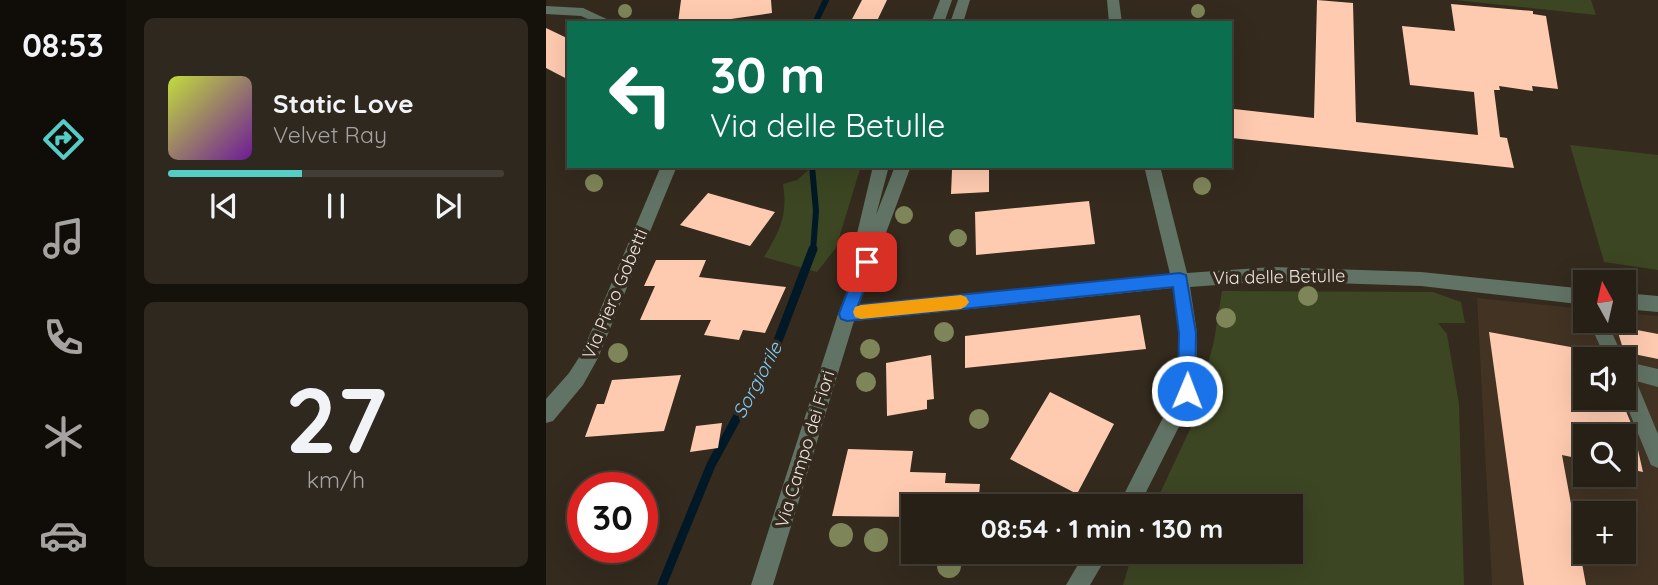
<!DOCTYPE html>
<html lang="it">
<head>
<meta charset="utf-8">
<style>
  body { margin:0; font-family:Quicksand,sans-serif; background:#2f281f; color:#f1f3f6; height:100vh; display:flex; flex-direction:column; font-size:26px; white-space:nowrap }
  * { box-sizing:border-box; margin:0 }
  p { font-size:23px; color:#a4a3a1 }
  .icon { flex:none; width:38px; height:38px; fill:none; stroke:currentColor; stroke-width:2; stroke-linecap:round; stroke-linejoin:round }
  .map { position:relative; flex:1; overflow:hidden }
  .details { display:flex; flex-direction:column; gap:18px; padding:18px; background:#15120c; width:420px }
  .details>* { flex:none }
  .hud { position:absolute; left:21px; top:21px; width:665px; height:147px; border-radius:0px; box-shadow:0 7px 28px #0002,0 0 0 2px #433e35; background:#0b6e4f; color:#fff; overflow:hidden }
  .needle { width:46px; rotate:352deg }
  .fabs { position:absolute; left:1027px; top:270px; display:grid; gap:14px }
  .fabs a { display:grid; place-items:center; width:63px; height:63px; border-radius:0px; background:#272016; box-shadow:0 7px 28px #0002,0 0 0 2px #433e35; font-size:35px }
  .speed { position:absolute; left:21px; top:472px; display:flex; gap:14px; font-size:35px; font-weight:700; text-align:center }
  .speed>* { display:grid; place-content:center; width:91px; height:91px; border-radius:50%; background:#272016; box-shadow:0 7px 28px #0002,0 0 0 2px #433e35; line-height:1 }
  .speed .limit { border:10px solid #d22; background:#fff; color:#111 }
  .pin { position:absolute; display:grid; place-items:center; width:60px; height:60px; color:#fff; margin:-30px; border-radius:14px; box-shadow:0 4px 10px #0006 }
  .me { position:absolute; width:77px; margin:-38px; rotate:1deg; stroke-linejoin:round; filter:drop-shadow(0 0 5px #0008) }
  .turn { display:flex; align-items:center; gap:24px; height:147px; padding:0 28px; font-size:32px }
  .turn .icon { width:91px; height:91px; stroke-width:2.5 }
  .turn b { display:block; font-size:49px; line-height:60px }
  .details .card { flex:1; display:flex; flex-direction:column; justify-content:center; gap:10px; min-width:0; padding:0 24px; border-radius:10px; background:#2f281f }
  .details .dial { align-items:center; gap:0 }
  .dial b { font-size:91px; line-height:1 }
  .song { display:flex; align-items:center; gap:21px }
  .cover { width:84px; height:84px; border-radius:10px; background:linear-gradient(135deg,hsl(70 70% 55%),hsl(280 70% 35%)) }
  .played { height:7px; border-radius:4px; background:linear-gradient(90deg,#54cdc7 40%,#433e35 40%) }
  .keys { display:flex; justify-content:space-around; direction:ltr }
  .trip { position:absolute; left:355px; top:494px; width:402px; height:70px; border-radius:0px; background:#272016; box-shadow:0 7px 28px #0002,0 0 0 2px #433e35; font-weight:800; line-height:70px; text-align:center }
  main { display:flex; flex:1; min-height:0 }
  .tab-bar { display:flex; flex-direction:column; width:126px; justify-content:space-around; align-items:center; background:#100d09; color:#a4a3a1 }
  .tab-bar .icon { width:49px; height:49px }
  .tab-bar .current { color:#54cdc7 }
  .tab-bar b { font-size:32px; color:#f1f3f6 }
  .map>svg:first-child { display:block }
  .built { fill:#423323; fill-rule:evenodd }
  .green { fill:#3c4622 }
  .lines { fill:none; stroke-linecap:round; stroke-linejoin:round }
  .stream-far1 { stroke:#011927; stroke-width:6 }
  .stream { stroke:#011927; stroke-width:9 }
  .building { fill:#ffcbb0 }
  .minor { fill:#617364; fill-rule:evenodd }
  .tree { fill:#7e8558 }
  .route { fill:#1a73e8; stroke:#114b97; stroke-width:2 }
  .slow { fill:#f59e0b }
  .labels { text-anchor:middle; stroke-width:7; stroke-linejoin:round; paint-order:stroke }
  .street-label { font-size:18px; fill:#eee7e0; stroke:#342a1e }
  .water-label { font-size:19px; font-style:italic; fill:#81cdfb; stroke:#342a1e }
</style>
</head>
<body>
<main>
<nav class="tab-bar">
<b>08:53</b>
<svg class="icon current" aria-label="directions" viewBox="0 0 24 24"><path d="M12 3l9 9-9 9-9-9zM9 14v-3h6M13 9l2 2-2 2"/></svg>
<svg class="icon" aria-label="music" viewBox="0 0 24 24"><path d="M9 18V5l10-2v13"/><circle cx="6" cy="18" r="3"/><circle cx="16" cy="16" r="3"/></svg>
<svg class="icon" aria-label="phone" viewBox="0 0 24 24"><path d="M5 4h4l2 5-3 2q2 4 5 5l2-3 5 2v4C11 20 4 13 5 4z"/></svg>
<svg class="icon" aria-label="climate" viewBox="0 0 24 24"><path d="M12 3v18M4 7l16 10M4 17L20 7"/></svg>
<svg class="icon" aria-label="car" viewBox="0 0 24 24"><path d="M5 17H2v-5l4-1 3-4h7l3 4 3 1v5h-3M9 17h6M6 11h13"/><circle cx="7" cy="17" r="2"/><circle cx="17" cy="17" r="2"/></svg>
</nav>
<section class="details">
<div class="card">
<div class="song"><i class="cover"></i><div><b>Static Love</b><p>Velvet Ray</p></div></div>
<div class="played"></div>
<div class="keys"><svg class="icon" aria-label="previous" viewBox="0 0 24 24"><path d="M18 5L8 12l10 7zM5 5v14"/></svg><svg class="icon" aria-label="pause" viewBox="0 0 24 24"><path d="M8 5v14M16 5v14"/></svg><svg class="icon" aria-label="next" viewBox="0 0 24 24"><path d="M6 5l10 7-10 7zM19 5v14"/></svg></div>
</div>
<div class="card dial"><b>27</b><p>km/h</p></div>
</section>
<div class="map">
<svg width="1112" height="585" viewBox="0 0 1112 585">
  <rect width="100%" height="100%" fill="#342a1e"/>
  <path class="built" d="M 931,298 L 1039,309 L 1040,320 L 1078,320 L 1078,313 L 1112,316 L 1112,585 L 946,585 ZM 1040,359 L 1078,359 L 1078,397 L 1040,397 ZM 1040,436 L 1078,436 L 1078,474 L 1040,474 ZM 1040,513 L 1078,513 L 1078,551 L 1040,551 Z"/>
  <path class="green" d="M 909,0 L 1045,0 L 1050,15 Z
    M 1024,145 L 1112,155 L 1112,270 L 1058,262 Z
    M 267,166 L 315,166 L 290,248 L 271,272 L 218,257 C 234,230 242,216 237,184 L 251,180 Z
    M 676,291 L 887,292 L 915,302 L 919,323 L 892,323 L 901,334 L 913,404 L 918,585 L 577,585 L 587,551 L 746,551 L 746,506 L 608,506 L 645,427 L 668,341 Z"/>
  <g class="lines">
    <path class="stream-far1" d="M 269,23 L 280,0
      M 266,166 L 270,211 L 267,251"/>
    <path class="stream" d="M 116,585 L 165,465 L 230,346 L 267,249"/>
  </g>
  <path class="building" d="M 135,0 L 225,0 L 226,13 L 157,23 L 132,23 Z
    M 316,0 L 341,0 L 330,23 L 304,23 Z
    M 771,0 L 807,3 L 810,122 L 932,135 L 928,92 L 864,85 L 856,26 L 909,31 L 905,4 L 987,11 L 987,14 L 1000,16 L 1012,89 L 986,86 L 987,91 L 953,86 L 954,90 L 948,90 L 954,137 L 961,138 L 968,168 L 686,138 L 688,109 L 768,118 Z
    M 0,28 L 23,39 L 23,80 L 0,68 Z
    M 443,167 L 443,192 L 405,194 L 406,170 Z
    M 162,193 L 229,212 L 204,246 L 134,225 Z
    M 543,201 L 549,244 L 430,255 L 429,212 Z
    M 110,260 L 160,260 L 153,277 L 240,287 L 219,333 L 197,330 L 193,340 L 158,335 L 165,320 L 94,320 L 109,286 L 98,286 Z
    M 594,315 L 600,349 L 419,368 L 419,336 Z
    M 1070,326 L 1112,334 L 1112,359 L 1078,352 Z
    M 943,332 L 1052,352 L 1053,359 L 1040,359 L 1040,397 L 1059,397 L 1060,402 L 1077,404 L 1087,428 L 1097,472 L 1078,468 L 1078,436 L 1040,436 L 1040,460 L 1016,455 L 1040,585 L 978,585 Z
    M 385,355 L 388,399 L 381,400 L 381,409 L 341,416 L 340,363 Z
    M 135,375 L 118,431 L 39,437 L 51,404 L 58,404 L 66,380 Z
    M 504,392 L 568,424 L 531,494 L 464,459 Z
    M 176,423 L 172,448 L 144,452 L 150,426 Z
    M 302,449 L 367,451 L 364,472 L 400,473 L 399,483 L 434,484 L 432,506 L 368,506 L 368,517 L 286,516 Z"/>
  <g class="lines">
    <path class="minor" d="M 394,0 L 406,0 L 398,23 L 385,23 Z
      M 412,0 L 424,0 L 417,23 L 404,23 Z
      M 561,0 L 573,0 L 576,23 L 563,23 Z
      M 0,6 L 37,8 L 69,23 L 51,23 L 35,16 L 0,14 Z
      M 115,166 L 131,166 L 52,358 L 37,385 L 7,421 L 0,423 L 0,399 L 23,373 L 36,353 Z
      M 327,166 L 343,166 L 330,215 L 349,166 L 365,166 L 313,305 L 624,274 L 598,166 L 614,166 L 641,273 L 726,267 L 875,272 L 1040,289 L 1040,305 L 875,286 L 726,281 L 644,287 L 651,333 L 651,391 L 593,506 L 572,506 L 631,390 L 633,333 L 627,288 L 308,321 L 227,585 L 205,585 L 292,314 L 311,265 L 305,259 Z
      M 1078,293 L 1112,296 L 1112,312 L 1078,309 Z
      M 1042,320 L 1060,320 L 1078,359 L 1078,360 L 1060,359 Z
      M 1078,361 L 1112,369 L 1112,387 L 1090,381 L 1112,434 L 1112,468 L 1105,465 L 1077,397 Z
      M 540,551 L 564,551 L 544,585 L 520,585 Z"/>
  </g>
  <g class="tree">
    <circle cx="79" cy="11" r="7"/>
    <circle cx="652" cy="11" r="7"/>
    <circle cx="48" cy="183" r="9"/>
    <circle cx="656" cy="186" r="9"/>
    <circle cx="358" cy="215" r="9"/>
    <circle cx="412" cy="238" r="9"/>
    <circle cx="762" cy="296" r="10"/>
    <circle cx="680" cy="318" r="10"/>
    <circle cx="398" cy="332" r="10"/>
    <circle cx="324" cy="349" r="10"/>
    <circle cx="72" cy="353" r="10"/>
    <circle cx="320" cy="382" r="10"/>
    <circle cx="433" cy="419" r="10"/>
    <circle cx="295" cy="535" r="12"/>
    <circle cx="330" cy="540" r="12"/>
    <circle cx="403" cy="566" r="12"/>
  </g>
  <path class="route" d="M 321,255 L 329,262 L 312,305 L 634,273 L 640,275 L 650,333 L 649,391 L 647,397 L 641,399 L 635,397 L 632,391 L 633,333 L 627,287 L 301,321 L 295,319 L 293,314 L 313,262 Z"/>
  <path class="slow" d="M 415,295 L 420,297 L 423,302 L 420,306 L 415,309 L 315,319 L 309,317 L 307,312 L 309,307 L 315,305 Z"/>
  <g class="labels">
    <g class="street-label">
      <text transform="translate(733 277) rotate(-1)" y="6">Via delle Betulle</text>
      <text transform="translate(69 294) rotate(-67)" y="6">Via Piero Gobetti</text>
      <text transform="translate(259 449) rotate(-73)" y="6">Via Campo dei Fiori</text>
    </g>
    <g class="water-label">
      <text transform="translate(211 380) rotate(-62)" y="7">Sorgiorile</text>
    </g>
  </g>
</svg>
<div class="fabs">
<a><svg class="needle" viewBox="-14 -14 28 28"><path d="M0-13l5 13h-10z" fill="#e53935"/><path d="M0 13l5-13h-10z" fill="#a4a3a1"/></svg></a>
<a><svg class="icon" aria-label="sound" viewBox="0 0 24 24"><path d="M4 9h4l5-4v14l-5-4H4zM17 9q2 3 0 6"/></svg></a>
<a><svg class="icon" aria-label="search" viewBox="0 0 24 24"><circle cx="10" cy="10" r="6"/><path d="M15 15l6 6"/></svg></a>
<a>+</a>
</div>
<div class="speed"><div class="limit">30</div></div>
<div class="pin" style="left:321px;top:262px;background:#d93025"><svg class="icon" aria-label="arrive" viewBox="0 0 24 24"><path d="M6 21V4h12l-3 4 3 4H6"/></svg></div>
<svg class="me" style="left:641px;top:391px" viewBox="-20 -20 40 40"><circle r="17" fill="#1a73e8" stroke="#fff" stroke-width="3"/><path d="M0-11L8 9 0 5-8 9z" fill="#fff"/></svg>
<div class="trip">08:54 · 1 min · 130 m</div>
<div class="hud">
<div class="turn"><svg class="icon" aria-label="left" viewBox="0 0 24 24"><path d="M17 20v-9H6M10 6l-5 5 5 5"/></svg><div><b>30 m</b>Via delle Betulle</div></div>
</div>
</div>
</main>
</body>
</html>
